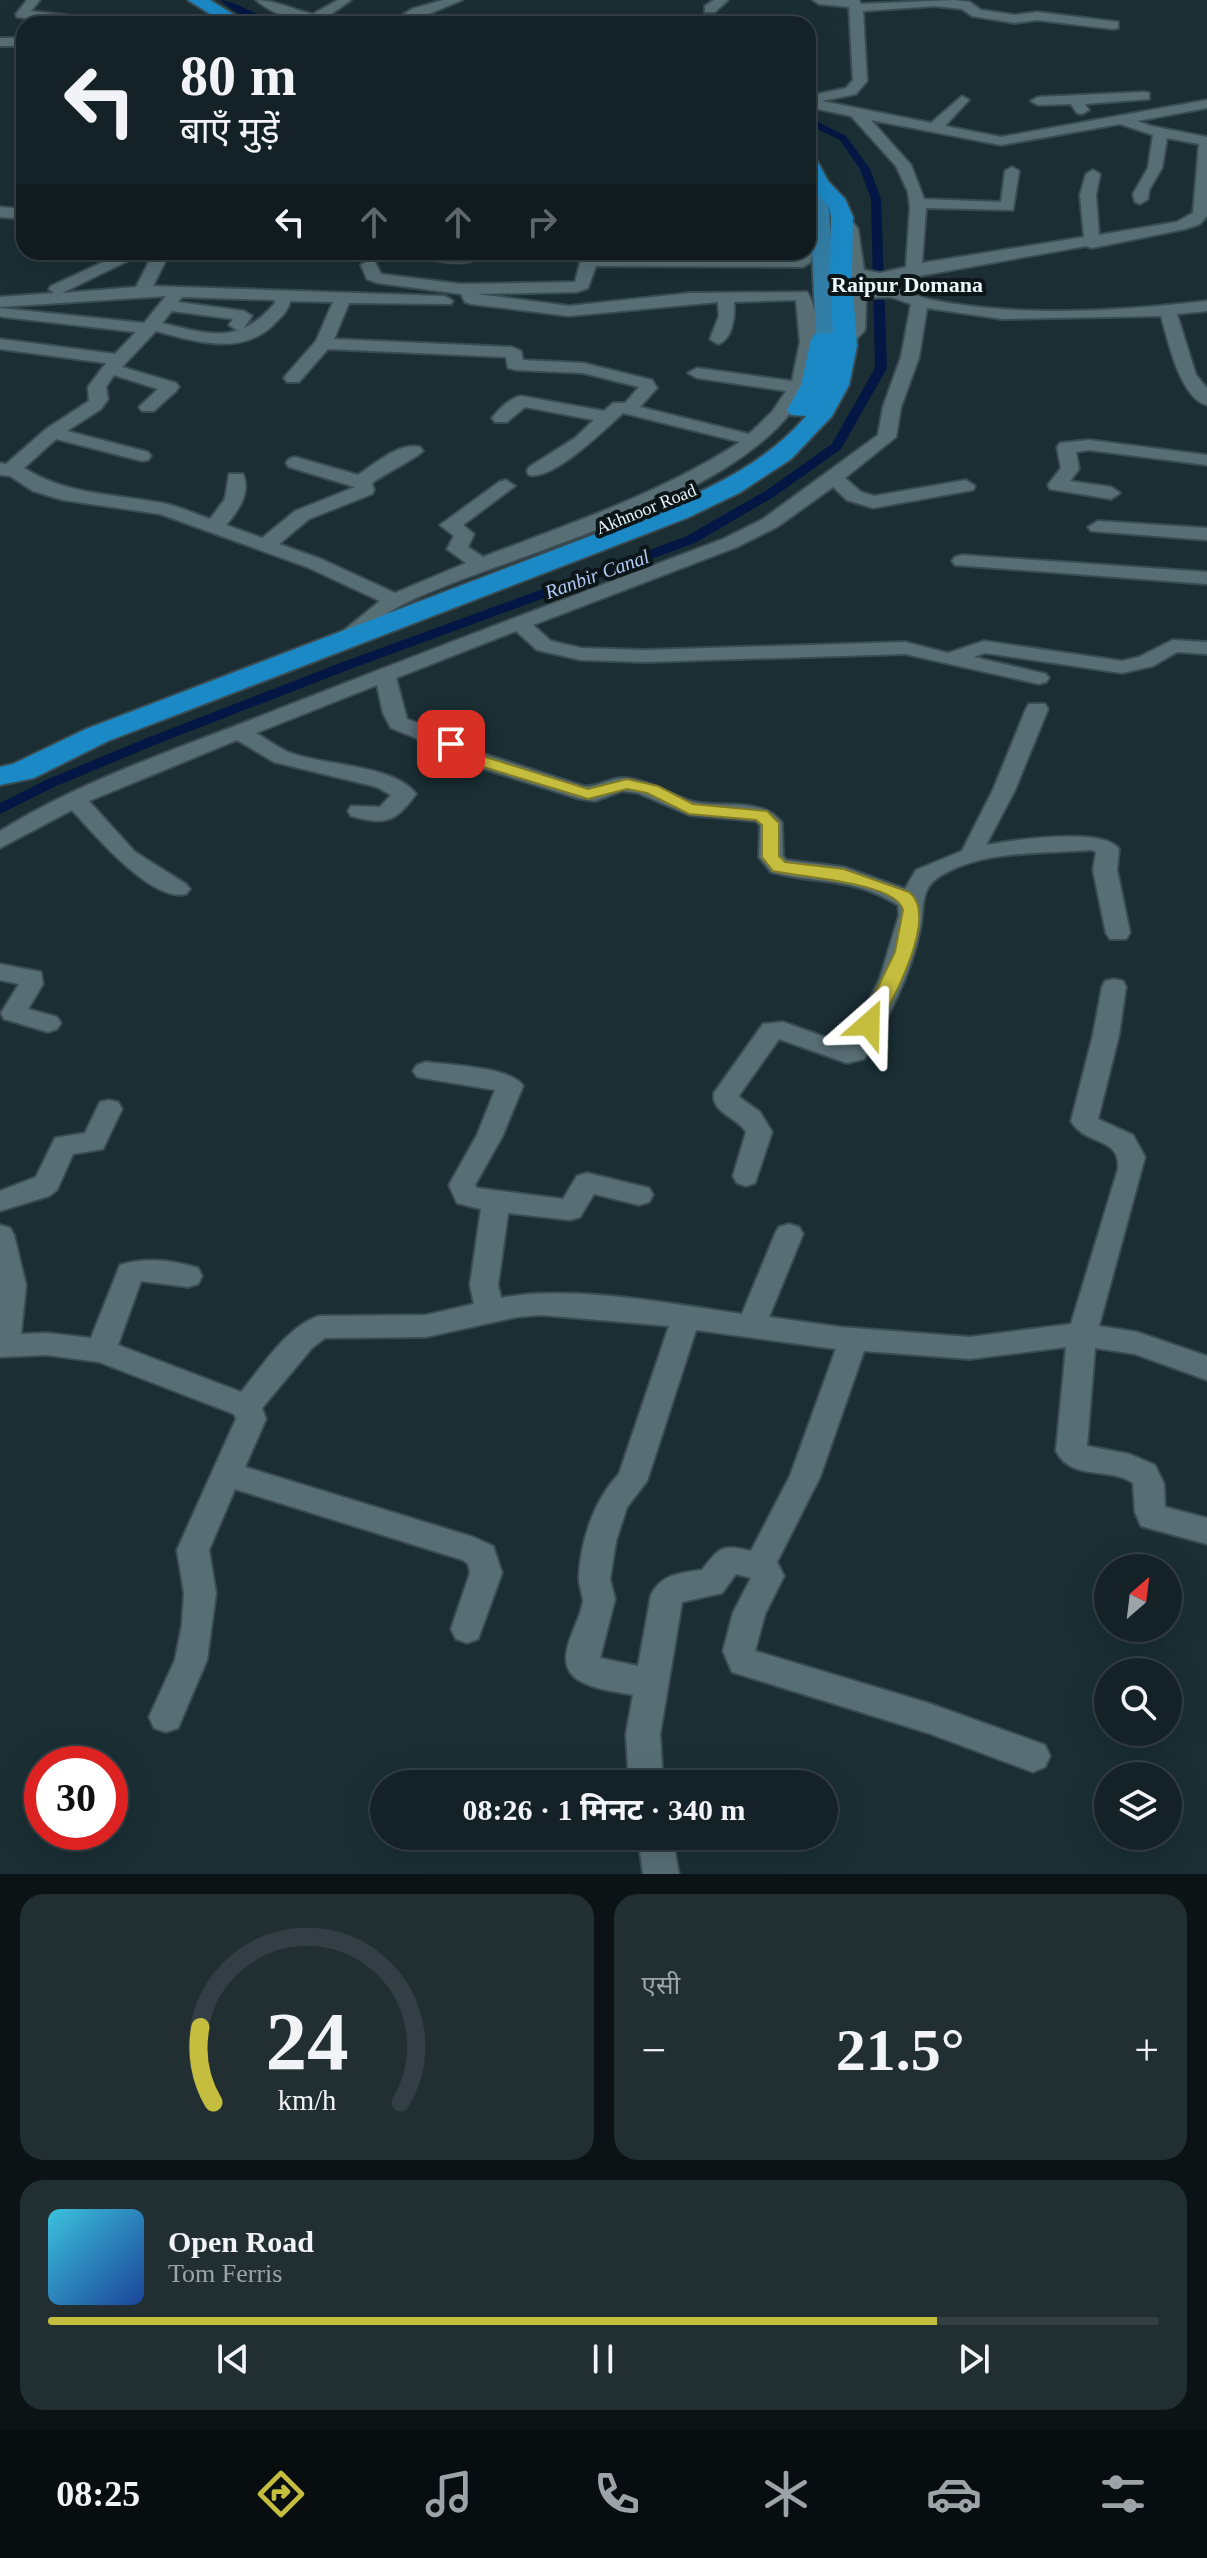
<!DOCTYPE html>
<html lang="hi">
<head>
<meta charset="utf-8">
<style>
  body { margin:0; font-family:"Times New Roman","Noto Sans Devanagari",serif; background:#212f33; color:#f1f3f6; height:100vh; display:flex; flex-direction:column; font-size:30px; white-space:nowrap }
  * { box-sizing:border-box; margin:0 }
  p { font-size:26px; color:#9da4a7 }
  .icon { flex:none; width:44px; height:44px; fill:none; stroke:currentColor; stroke-width:2; stroke-linecap:round; stroke-linejoin:round }
  .map { position:relative; height:1874px; overflow:hidden }
  .side { display:flex; flex-direction:column; gap:20px; padding:20px; background:#0b1315; flex:1 }
  .side>* { flex:none }
  .guide { position:absolute; left:16px; top:16px; width:800px; height:244px; border-radius:24px; box-shadow:0 8px 32px #0002,0 0 0 2px #333f44; background:#142227; color:#f1f3f6; overflow:hidden }
  .needle { width:52px; rotate:28deg }
  .controls { position:absolute; left:1094px; top:1554px; display:grid; gap:16px }
  .controls a { display:grid; place-items:center; width:88px; height:88px; border-radius:50%; background:#142227; box-shadow:0 8px 32px #0002,0 0 0 2px #333f44; font-size:40px }
  .speed { position:absolute; left:24px; top:1746px; display:flex; gap:16px; font-size:40px; font-weight:700; text-align:center }
  .speed>* { display:grid; place-content:center; width:104px; height:104px; border-radius:50%; background:#142227; box-shadow:0 8px 32px #0002,0 0 0 2px #333f44; line-height:1 }
  .speed .limit { border:12px solid #d22; background:#fff; color:#111 }
  .pin { position:absolute; display:grid; place-items:center; width:68px; height:68px; color:#fff; margin:-34px; border-radius:16px; box-shadow:0 4px 12px #0006 }
  .me { position:absolute; width:88px; margin:-44px; rotate:25deg; stroke-linejoin:round; filter:drop-shadow(0 0 6px #0008) }
  .turn { display:flex; align-items:center; gap:28px; height:168px; padding:0 32px; font-size:36px }
  .turn .icon { width:104px; height:104px; stroke-width:2.5 }
  .turn b { display:block; font-size:56px; line-height:68px }
  .lanes { display:flex; align-items:center; height:76px; padding:0 32px; background:#0003; justify-content:center; gap:40px; direction:ltr }
  .lanes .off { opacity:.35 }
  .big { font-size:60px; font-weight:700; line-height:1.1 }
  .side .card { flex:1; display:flex; flex-direction:column; justify-content:center; gap:12px; min-width:0; padding:0 28px; border-radius:24px; background:#212f33 }
  .side .dial { align-items:center; gap:0 }
  .dial svg { height:208px; overflow:visible; fill:none; stroke:#333f44; stroke-width:7; stroke-linecap:round; text-anchor:middle }
  .dial text { fill:#f1f3f6; stroke:none }
  .song { display:flex; align-items:center; gap:24px }
  .cover { width:96px; height:96px; border-radius:12px; background:linear-gradient(135deg,hsl(190 70% 55%),hsl(220 70% 35%)) }
  .played { height:8px; border-radius:4px; background:linear-gradient(90deg,#c4bd3e 80%,#333f44 80%) }
  .keys { display:flex; justify-content:space-around; direction:ltr }
  .heat { display:flex; justify-content:space-between; align-items:center; font-size:44px; direction:ltr }
  .side .tiles { flex:1; display:grid; gap:20px; grid-template-columns:1fr 1fr }
  .card:last-child { grid-column:span 2 }
  .trip { position:absolute; left:370px; top:1770px; width:468px; height:80px; border-radius:40px; background:#142227; box-shadow:0 8px 32px #0002,0 0 0 2px #333f44; font-weight:700; line-height:80px; text-align:center }
  .tabs { display:flex; height:128px; justify-content:space-around; align-items:center; background:#080e10; color:#9da4a7 }
  .tabs .icon { width:56px; height:56px }
  .tabs .selected { color:#c4bd3e }
  .tabs b { font-size:36px; color:#f1f3f6 }
  .map>svg:first-child { display:block }
  .lines { fill:none; stroke-linecap:round; stroke-linejoin:round }
  .canal { fill:#041643; fill-rule:evenodd }
  .minor-casing { stroke:#3a4c51; stroke-width:4 }
  .major-casing { stroke:#3a4c51; stroke-width:4 }
  .highway-casing { stroke:#3a4c51; stroke-width:4 }
  .minor { fill:#586e75; fill-rule:evenodd }
  .major { fill:#337ea6; fill-rule:evenodd }
  .highway { fill:#1b89c6; fill-rule:evenodd }
  .route { fill:#c4bd3e; stroke:#7f7b28; stroke-width:2 }
  .labels { text-anchor:middle; stroke-width:8; stroke-linejoin:round; paint-order:stroke }
  .far-street-label { font-size:18px; fill:#eaf6fa; stroke:#0c1517 }
  .far-water-label { font-size:20px; font-style:italic; fill:#b1caf8; stroke:#0c1517 }
  .far-quarter-label { font-size:22px; font-weight:bold; fill:#eaf6fa; stroke:#0c1517 }
</style>
</head>
<body>
<div class="map">
<svg width="1207" height="1874" viewBox="0 0 1207 1874">
  <rect width="100%" height="100%" fill="#1a2e34"/>
  <g class="lines">
    <path class="canal" d="M 220,0 C 231,0 264,17 274,24 C 254,24 235,13 220,0 Z
      M 808,117 L 846,136 L 870,169 L 881,199 L 887,368 L 841,449 L 775,496 L 695,543 L 353,668 L 157,744 L 56,786 L 0,814 L 0,803 L 46,780 L 147,738 L 343,662 L 685,537 L 767,490 L 832,444 L 875,368 L 871,199 L 860,169 L 840,140 L 808,124 Z"/>
    <defs>
      <path id="minor" d="M 27,0 L 40,0 L 31,11 L 71,16 L 78,20 L 73,24 L 17,17 L 16,14 Z
        M 256,0 C 276,0 293,10 313,14 L 338,0 L 351,0 L 327,17 L 350,24 C 317,24 281,22 256,0 Z
        M 443,0 L 462,0 L 405,24 L 389,24 L 412,9 Z
        M 714,0 L 728,0 L 715,12 L 705,12 L 705,6 Z
        M 813,0 L 859,0 L 861,4 L 954,0 L 970,2 L 981,10 L 1015,15 L 1037,12 L 1118,22 L 1118,28 L 1113,29 L 1037,20 L 1015,23 L 972,16 L 962,9 L 935,6 L 863,11 L 867,81 L 856,94 L 822,101 L 931,123 L 962,96 L 969,100 L 945,126 L 1001,137 L 1207,100 L 1207,108 L 1137,121 L 1151,126 L 1207,137 L 1207,216 L 1200,224 L 1185,229 L 1092,248 L 1086,246 L 880,283 L 850,276 L 842,229 L 835,219 L 838,216 L 848,216 L 858,229 L 864,270 L 880,273 L 906,267 L 910,207 L 908,192 L 896,166 L 851,116 L 808,107 L 808,99 L 812,100 L 813,95 L 846,88 L 853,80 L 849,7 L 819,4 ZM 871,120 L 1001,145 L 1120,124 L 1153,135 L 1148,168 L 1133,194 L 1135,202 L 1140,204 L 1148,199 L 1149,190 L 1162,168 L 1167,138 L 1199,144 L 1193,213 L 1177,222 L 1099,235 L 1096,195 L 1100,174 L 1093,170 L 1086,174 L 1080,195 L 1084,237 L 922,263 L 926,208 L 1013,210 L 1019,171 L 1012,167 L 1005,171 L 1001,202 L 924,199 L 911,165 Z
        M 0,38 L 24,38 L 24,46 L 0,46 Z
        M 1144,92 L 1149,93 L 1149,99 L 1085,104 L 1089,110 L 1082,114 L 1077,113 L 1071,104 L 1038,105 L 1031,101 L 1038,97 Z
        M 0,207 L 24,209 L 24,219 L 0,217 Z
        M 808,248 L 812,252 L 811,262 L 803,267 L 596,266 L 588,288 L 577,292 L 477,294 L 569,306 L 690,293 L 807,292 C 819,311 818,335 814,356 C 812,364 812,373 809,380 C 771,487 533,549 435,590 C 417,597 397,606 381,618 C 369,627 357,642 342,646 L 332,640 L 380,601 L 307,567 L 160,514 L 63,500 L 33,491 L 10,476 L 0,475 L 0,463 L 6,464 L 46,429 L 89,401 L 88,387 L 106,363 L 0,349 L 0,339 L 115,354 L 136,332 L 4,317 L 0,316 L 0,308 L 144,323 L 166,296 L 0,307 L 0,297 L 54,293 L 49,289 L 51,286 L 125,252 L 146,252 L 62,293 L 136,287 L 154,252 L 170,252 L 153,286 L 445,296 L 453,301 L 451,304 L 349,303 L 334,339 L 512,347 L 521,351 L 523,360 L 583,363 L 652,380 L 657,388 L 640,407 L 749,434 L 772,412 L 786,391 L 697,378 L 688,373 L 697,368 L 792,381 L 800,342 L 796,300 L 734,302 C 735,316 733,339 718,344 L 710,339 L 719,316 L 718,302 L 569,316 L 471,304 L 465,302 L 461,294 L 378,283 L 367,279 L 361,265 L 369,260 L 375,262 L 381,274 L 461,284 L 575,282 L 581,259 L 475,259 C 464,266 424,261 413,252 L 596,252 L 598,256 L 795,258 L 796,252 L 808,252 ZM 182,297 L 274,300 L 275,303 C 239,345 211,335 162,323 L 172,311 L 233,319 L 229,325 L 237,330 L 243,329 L 252,316 L 244,311 L 178,302 ZM 290,301 L 333,302 L 316,341 L 287,374 L 284,378 L 287,382 L 299,382 L 328,349 L 506,357 L 508,368 L 517,370 L 583,373 L 639,387 L 625,403 L 613,403 L 604,411 L 521,396 C 510,398 499,409 492,418 L 495,422 L 507,422 L 525,407 L 594,420 L 575,438 L 529,467 L 527,471 L 529,475 C 553,481 605,429 623,413 L 740,442 C 660,494 571,523 483,557 L 468,547 L 474,534 L 463,525 L 515,486 L 506,480 L 499,482 L 440,525 L 454,536 L 447,549 L 466,563 L 395,593 L 321,559 L 279,544 L 309,519 L 372,494 L 374,490 L 372,483 C 384,474 415,459 423,451 L 420,447 C 399,442 375,464 358,475 L 295,457 L 289,459 L 286,463 L 289,467 L 355,487 L 295,511 L 262,538 L 226,525 C 238,511 251,493 243,474 L 229,474 L 225,499 L 210,519 C 195,514 179,506 162,503 C 114,494 66,495 24,468 L 56,439 L 142,461 L 148,460 L 151,456 L 148,452 L 67,431 L 101,409 L 108,399 L 106,387 L 114,375 L 158,389 L 139,407 L 142,411 L 154,411 L 176,391 L 179,387 L 176,383 L 122,367 L 156,331 C 196,342 245,357 277,321 C 283,315 289,309 290,301 Z
        M 393,252 L 410,252 L 400,259 L 394,257 Z
        M 893,287 C 905,290 916,296 928,299 C 1016,318 1119,311 1207,301 L 1207,311 L 1177,314 L 1196,375 L 1207,388 L 1207,405 C 1180,398 1168,340 1161,316 L 1002,319 L 927,308 L 919,357 L 901,407 L 896,437 L 845,478 L 861,492 L 874,496 L 966,480 L 975,486 L 973,490 L 873,508 L 847,500 L 833,487 L 777,527 L 737,547 L 533,625 L 551,641 L 581,648 L 645,650 L 905,642 L 948,653 L 984,641 L 1122,661 L 1139,657 L 1173,640 L 1207,642 L 1207,654 L 1177,652 L 1153,666 L 1122,673 L 985,653 L 974,657 L 1046,674 L 1049,678 L 1046,682 L 1039,684 L 905,654 L 645,662 L 581,660 L 537,650 L 516,631 L 396,678 L 407,719 L 459,739 L 478,752 L 583,786 C 598,788 609,777 625,778 C 651,780 670,796 695,802 C 722,808 764,797 782,823 L 783,856 L 786,860 L 844,867 L 905,889 L 916,870 L 962,851 L 993,790 L 1026,709 L 1029,704 L 1045,704 L 1048,709 L 1015,790 L 986,845 C 1012,840 1104,827 1119,849 L 1117,870 L 1130,933 L 1126,939 L 1110,939 L 1106,933 L 1093,870 L 1096,852 L 1092,850 C 1042,854 979,849 936,879 C 920,890 924,913 920,930 C 911,975 887,1020 864,1059 L 847,1063 L 779,1039 L 740,1094 L 739,1097 L 760,1112 L 772,1132 L 755,1183 L 746,1186 L 737,1183 L 733,1176 L 746,1132 C 737,1117 711,1113 714,1093 L 763,1024 L 783,1022 L 847,1045 L 880,978 L 899,915 L 898,905 C 850,876 820,885 771,872 L 759,857 L 760,825 L 755,821 L 689,815 L 638,793 L 622,791 L 595,801 L 580,799 L 462,762 L 443,749 L 391,728 L 383,713 L 377,685 L 256,733 C 266,739 277,747 288,752 C 322,766 394,764 416,794 C 395,823 385,825 351,816 L 348,811 L 351,806 L 380,807 L 391,795 L 377,787 L 274,762 L 237,740 L 89,801 L 135,852 L 186,884 L 190,889 L 186,894 C 152,903 93,833 72,810 L 0,848 L 0,831 C 84,779 180,748 271,712 C 421,653 572,596 723,539 L 763,519 L 878,435 L 883,407 L 901,357 L 911,304 L 891,297 L 866,298 L 865,330 L 850,346 L 838,346 L 836,342 L 849,329 L 852,290 Z
        M 1089,440 L 1207,455 L 1207,465 L 1089,450 L 1076,452 L 1079,469 L 1070,481 L 1111,487 L 1120,493 L 1111,499 L 1050,489 L 1048,485 L 1061,468 L 1057,447 L 1060,443 Z
        M 1098,521 L 1207,528 L 1207,540 L 1091,531 L 1088,527 Z
        M 962,555 L 1207,572 L 1207,584 L 955,565 L 952,561 L 955,557 Z
        M 0,964 L 41,972 L 43,984 L 28,1009 L 57,1017 L 61,1023 L 57,1029 L 48,1032 L 4,1019 L 1,1013 L 19,984 L 0,980 Z
        M 1114,979 L 1123,981 L 1126,987 L 1119,1035 L 1098,1119 L 1133,1135 L 1145,1157 L 1099,1326 L 1137,1332 L 1207,1356 L 1207,1380 L 1135,1354 L 1095,1348 L 1087,1446 L 1129,1454 L 1155,1465 L 1164,1484 L 1165,1507 L 1207,1518 L 1207,1544 L 1141,1526 L 1135,1512 L 1133,1483 C 1110,1466 1072,1482 1056,1451 L 1066,1347 L 970,1359 L 864,1351 L 820,1477 L 777,1562 L 784,1576 L 765,1614 L 755,1651 L 928,1703 L 1045,1745 L 1050,1756 L 1045,1767 L 1033,1772 L 928,1733 L 732,1672 L 723,1651 L 733,1613 L 751,1578 L 736,1574 L 722,1593 L 682,1602 L 660,1734 L 663,1784 L 629,1784 L 626,1734 L 633,1695 C 615,1691 582,1689 570,1672 C 557,1652 581,1622 583,1601 C 583,1593 578,1584 579,1576 C 581,1540 594,1500 619,1474 L 669,1326 L 541,1315 L 517,1317 L 426,1337 L 325,1338 L 312,1348 L 262,1408 L 266,1419 L 245,1467 L 473,1537 L 493,1546 L 502,1573 L 478,1639 L 467,1643 L 456,1639 L 451,1629 L 470,1573 L 468,1564 L 463,1560 L 235,1489 L 209,1550 L 216,1593 L 207,1660 L 178,1728 L 166,1732 L 154,1728 L 149,1717 L 175,1660 L 182,1625 L 184,1593 L 177,1550 L 236,1419 L 234,1414 L 99,1362 L 47,1355 L 0,1357 L 0,1225 L 10,1228 L 14,1235 L 26,1285 L 21,1334 L 47,1333 L 91,1338 L 120,1265 C 147,1257 171,1260 198,1268 L 202,1276 L 198,1284 L 188,1287 L 141,1281 L 118,1345 L 241,1392 C 263,1366 286,1327 319,1316 L 426,1315 L 474,1304 L 470,1285 L 481,1209 L 457,1203 L 449,1185 L 477,1135 L 495,1090 L 417,1077 L 413,1071 L 417,1065 L 426,1062 C 448,1065 512,1067 523,1086 L 503,1135 L 475,1185 L 477,1188 L 563,1199 L 577,1176 L 587,1173 L 649,1188 L 653,1195 L 649,1202 L 639,1205 L 594,1194 L 580,1217 L 570,1220 L 508,1213 L 498,1285 L 501,1298 C 568,1284 673,1304 742,1314 L 775,1234 L 779,1227 L 789,1224 L 799,1227 L 803,1234 L 769,1317 L 840,1327 L 970,1337 L 1071,1324 L 1118,1169 C 1121,1136 1085,1146 1071,1121 L 1093,1035 L 1102,987 L 1105,981 ZM 696,1330 L 836,1349 L 790,1476 L 751,1551 C 721,1544 720,1547 702,1570 C 681,1573 661,1574 651,1595 L 638,1666 L 600,1658 L 615,1599 L 610,1579 L 616,1541 L 627,1507 L 647,1481 Z
        M 109,1100 L 118,1102 L 122,1109 L 103,1149 L 73,1154 L 57,1190 L 49,1196 L 0,1211 L 0,1191 L 36,1177 L 55,1138 L 85,1133 L 100,1102 Z
        M 638,1836 L 672,1836 L 679,1874 L 643,1874 Z"/>
      <path id="major" d="M 818,178 L 827,184 L 838,339 L 827,345 L 816,339 L 809,184 Z"/>
      <path id="highway" d="M 188,0 L 210,0 L 249,24 L 226,24 Z
        M 808,155 L 815,157 L 828,181 L 845,199 L 853,217 L 852,277 L 857,346 L 849,385 L 832,416 L 791,459 L 739,493 L 687,518 L 108,741 L 34,778 L 0,785 L 0,767 L 13,764 L 86,729 L 669,506 C 719,484 770,459 806,416 L 791,415 L 787,410 L 801,385 L 811,339 L 815,334 L 833,333 L 830,277 L 831,217 L 829,207 L 808,184 Z"/>
    </defs>
    <use href="#minor" class="minor-casing"/>
    <use href="#major" class="major-casing"/>
    <use href="#highway" class="highway-casing"/>
    <use href="#minor" class="minor"/>
    <use href="#major" class="major"/>
    <use href="#highway" class="highway"/>
  </g>
  <path class="route" d="M 451,739 L 476,754 L 588,789 L 627,779 L 658,786 L 693,804 L 767,811 L 779,823 L 779,856 L 785,862 L 844,869 L 909,892 C 940,915 892,1002 876,1029 L 869,1031 L 860,1024 L 895,952 L 903,910 C 896,882 798,877 773,871 L 762,857 L 762,825 L 756,820 L 689,814 L 647,793 L 627,789 L 588,799 L 582,797 L 464,761 L 443,744 Z"/>
  <g class="labels">
    <g class="far-street-label">
      <text transform="translate(646 509) rotate(-22)" y="6">Akhnoor Road</text>
    </g>
    <g class="far-water-label">
      <text transform="translate(597 574) rotate(-20)" y="7">Ranbir Canal</text>
    </g>
    <g class="far-quarter-label">
      <text x="907" y="292">Raipur Domana</text>
    </g>
  </g>
</svg>
<div class="controls">
<a><svg class="needle" viewBox="-14 -14 28 28"><path d="M0-13l5 13h-10z" fill="#e53935"/><path d="M0 13l5-13h-10z" fill="#9da4a7"/></svg></a>
<a><svg class="icon" aria-label="search" viewBox="0 0 24 24"><circle cx="10" cy="10" r="6"/><path d="M15 15l6 6"/></svg></a>
<a><svg class="icon" aria-label="layers" viewBox="0 0 24 24"><path d="M12 4l9 5-9 5-9-5zM3 14l9 5 9-5"/></svg></a>
</div>
<div class="speed"><div class="limit">30</div></div>
<div class="pin" style="left:451px;top:744px;background:#d93025"><svg class="icon" aria-label="arrive" viewBox="0 0 24 24"><path d="M6 21V4h12l-3 4 3 4H6"/></svg></div>
<svg class="me" style="left:869px;top:1024px" viewBox="-20 -20 40 40"><path d="M0-17L14 15 0 8-14 15z" fill="#c4bd3e" stroke="#fff" stroke-width="4"/></svg>
<div class="trip">08:26 · 1 मिनट · 340 m</div>
<div class="guide">
<div class="turn"><svg class="icon" aria-label="left" viewBox="0 0 24 24"><path d="M17 20v-9H6M10 6l-5 5 5 5"/></svg><div><b>80 m</b>बाएँ मुड़ें</div></div>
<div class="lanes"><svg class="icon" aria-label="left" viewBox="0 0 24 24"><path d="M17 20v-9H6M10 6l-5 5 5 5"/></svg><svg class="icon off" aria-label="ahead" viewBox="0 0 24 24"><path d="M12 20V5M6 11l6-6 6 6"/></svg><svg class="icon off" aria-label="ahead" viewBox="0 0 24 24"><path d="M12 20V5M6 11l6-6 6 6"/></svg><svg class="icon off" aria-label="right" viewBox="0 0 24 24"><path d="M7 20v-9h11M14 6l5 5-5 5"/></svg></div>
</div>
</div>
<section class="side">
<div class="tiles">
<div class="card dial"><svg viewBox="0 0 100 80">
<path d="M14 69A42 42 0 1 1 86 69"/>
<path d="M14 69A42 42 0 0 1 9 40" stroke="#c4bd3e"/>
<text x="50" y="56" font-size="32" font-weight="700">24</text>
<text x="50" y="72" font-size="11">km/h</text>
</svg></div>
<div class="card"><p>एसी</p>
<div class="heat"><a>−</a><b class="big">21.5°</b><a>+</a></div>
</div>
<div class="card">
<div class="song"><i class="cover"></i><div><b>Open Road</b><p>Tom Ferris</p></div></div>
<div class="played"></div>
<div class="keys"><svg class="icon" aria-label="previous" viewBox="0 0 24 24"><path d="M18 5L8 12l10 7zM5 5v14"/></svg><svg class="icon" aria-label="pause" viewBox="0 0 24 24"><path d="M8 5v14M16 5v14"/></svg><svg class="icon" aria-label="next" viewBox="0 0 24 24"><path d="M6 5l10 7-10 7zM19 5v14"/></svg></div>
</div>
</div>
</section>
<nav class="tabs">
<b>08:25</b>
<svg class="icon selected" aria-label="directions" viewBox="0 0 24 24"><path d="M12 3l9 9-9 9-9-9zM9 14v-3h6M13 9l2 2-2 2"/></svg>
<svg class="icon" aria-label="music" viewBox="0 0 24 24"><path d="M9 18V5l10-2v13"/><circle cx="6" cy="18" r="3"/><circle cx="16" cy="16" r="3"/></svg>
<svg class="icon" aria-label="phone" viewBox="0 0 24 24"><path d="M5 4h4l2 5-3 2q2 4 5 5l2-3 5 2v4C11 20 4 13 5 4z"/></svg>
<svg class="icon" aria-label="climate" viewBox="0 0 24 24"><path d="M12 3v18M4 7l16 10M4 17L20 7"/></svg>
<svg class="icon" aria-label="car" viewBox="0 0 24 24"><path d="M5 17H2v-5l4-1 3-4h7l3 4 3 1v5h-3M9 17h6M6 11h13"/><circle cx="7" cy="17" r="2"/><circle cx="17" cy="17" r="2"/></svg>
<svg class="icon" aria-label="filters" viewBox="0 0 24 24"><path d="M4 7h16M4 17h16"/><circle cx="9" cy="7" r="2"/><circle cx="15" cy="17" r="2"/></svg>
</nav>
</body>
</html>
